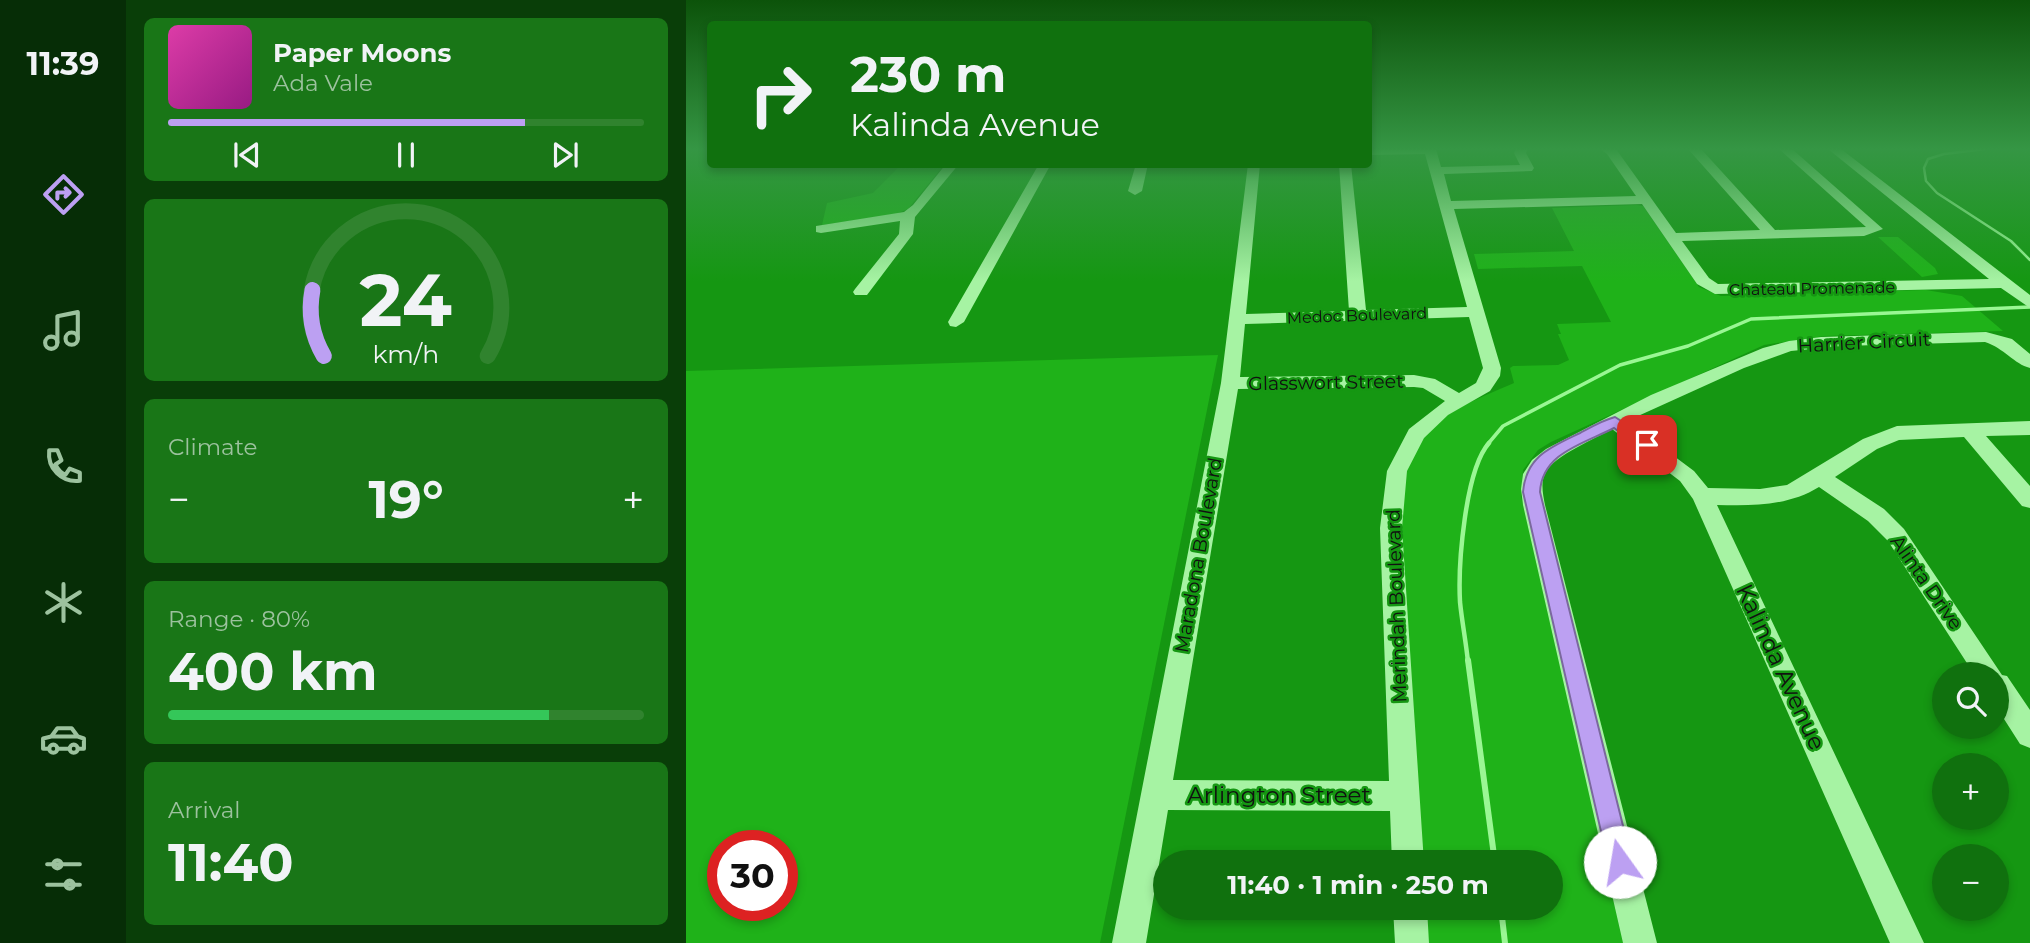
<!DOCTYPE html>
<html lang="en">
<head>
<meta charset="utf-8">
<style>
  body { margin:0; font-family:Montserrat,sans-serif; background:#197617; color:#f1f3f6; height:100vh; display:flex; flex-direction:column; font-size:26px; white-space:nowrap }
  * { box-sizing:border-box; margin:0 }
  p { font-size:23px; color:#9cc29e }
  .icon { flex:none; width:38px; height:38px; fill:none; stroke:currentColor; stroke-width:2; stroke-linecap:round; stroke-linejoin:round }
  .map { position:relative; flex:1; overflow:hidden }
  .sheet { display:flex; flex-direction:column; gap:18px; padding:18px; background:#093e08; width:560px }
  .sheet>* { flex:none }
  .top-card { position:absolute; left:21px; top:21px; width:665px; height:147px; border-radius:7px; box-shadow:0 4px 10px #0003; background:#10710e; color:#f1f3f6; overflow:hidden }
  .controls { position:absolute; left:1246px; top:662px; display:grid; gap:14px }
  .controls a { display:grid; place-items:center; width:77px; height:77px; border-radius:50%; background:#10710e; box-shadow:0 4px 10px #0003; font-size:35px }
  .speed { position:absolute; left:21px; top:830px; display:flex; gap:14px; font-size:35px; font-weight:700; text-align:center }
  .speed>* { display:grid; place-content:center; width:91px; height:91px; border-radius:50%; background:#10710e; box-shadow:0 4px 10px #0003; line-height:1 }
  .speed .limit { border:10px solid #d22; background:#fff; color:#111 }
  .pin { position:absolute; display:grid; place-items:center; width:60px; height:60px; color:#fff; margin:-30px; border-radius:14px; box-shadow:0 4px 10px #0006 }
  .me { position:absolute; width:77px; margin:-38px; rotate:347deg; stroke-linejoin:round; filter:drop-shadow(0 0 5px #0008) }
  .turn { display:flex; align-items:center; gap:24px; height:147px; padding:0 28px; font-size:32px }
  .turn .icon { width:91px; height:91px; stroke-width:2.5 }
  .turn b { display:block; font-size:49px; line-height:60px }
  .big { font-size:52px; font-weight:700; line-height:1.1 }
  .sheet .tile { flex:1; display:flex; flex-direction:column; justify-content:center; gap:10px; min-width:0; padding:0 24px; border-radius:10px; background:#197617 }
  .sheet .dial { align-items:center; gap:0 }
  .dial svg { height:182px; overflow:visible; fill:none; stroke:#30832e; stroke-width:7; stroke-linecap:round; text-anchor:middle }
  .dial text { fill:#f1f3f6; stroke:none }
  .song { display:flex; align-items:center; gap:21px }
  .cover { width:84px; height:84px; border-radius:10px; background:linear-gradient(135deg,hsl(320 70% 55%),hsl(310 70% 35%)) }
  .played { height:7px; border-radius:4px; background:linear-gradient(90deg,#bca0f2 75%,#30832e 75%) }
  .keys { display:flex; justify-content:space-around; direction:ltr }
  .heat { display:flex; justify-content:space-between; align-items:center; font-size:38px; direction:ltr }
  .charge { height:10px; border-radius:5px; background:linear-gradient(90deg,#34c759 80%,#30832e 0) }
  .trip { position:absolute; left:467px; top:850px; width:410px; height:70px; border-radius:35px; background:#10710e; box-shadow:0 4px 10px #0003; font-weight:700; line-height:70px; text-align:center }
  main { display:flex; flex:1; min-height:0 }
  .menu { display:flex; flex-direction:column; width:126px; justify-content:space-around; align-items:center; background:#062d06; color:#9cc29e }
  .menu .icon { width:49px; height:49px }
  .menu .selected { color:#bca0f2 }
  .menu b { font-size:32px; color:#f1f3f6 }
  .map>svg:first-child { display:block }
  .green { fill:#1fb219; fill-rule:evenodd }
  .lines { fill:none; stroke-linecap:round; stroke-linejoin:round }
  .stream-far3 { stroke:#9af794; stroke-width:2.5 }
  .stream-far2 { stroke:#9af794; stroke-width:3.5 }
  .stream-far1 { stroke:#9af794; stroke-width:4.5 }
  .stream { stroke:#9af794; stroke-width:6 }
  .minor { fill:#a6f3a3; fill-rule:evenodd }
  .route { fill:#bca0f2; stroke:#7a689d; stroke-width:2 }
  .labels { text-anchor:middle; stroke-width:5; stroke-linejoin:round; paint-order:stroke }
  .far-street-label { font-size:16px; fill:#111; stroke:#159712 }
  .street-label { font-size:19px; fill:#111; stroke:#159712 }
  .near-street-label { font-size:23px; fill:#111; stroke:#159712 }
</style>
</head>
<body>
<main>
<nav class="menu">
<b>11:39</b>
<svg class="icon selected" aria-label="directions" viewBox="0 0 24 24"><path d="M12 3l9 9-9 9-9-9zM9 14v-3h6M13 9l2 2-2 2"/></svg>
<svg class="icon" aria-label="music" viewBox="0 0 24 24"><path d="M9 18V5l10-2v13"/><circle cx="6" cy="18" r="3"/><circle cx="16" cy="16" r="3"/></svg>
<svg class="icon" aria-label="phone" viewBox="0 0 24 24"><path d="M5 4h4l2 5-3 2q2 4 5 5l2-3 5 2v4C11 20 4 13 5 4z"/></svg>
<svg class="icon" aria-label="climate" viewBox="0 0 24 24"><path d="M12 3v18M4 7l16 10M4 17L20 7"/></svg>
<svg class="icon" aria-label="car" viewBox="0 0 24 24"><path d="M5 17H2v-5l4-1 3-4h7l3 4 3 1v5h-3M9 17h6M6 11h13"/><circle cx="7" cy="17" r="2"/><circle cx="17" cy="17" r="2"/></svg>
<svg class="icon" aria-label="filters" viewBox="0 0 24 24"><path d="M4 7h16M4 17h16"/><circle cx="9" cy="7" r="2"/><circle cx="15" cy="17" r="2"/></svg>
</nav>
<section class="sheet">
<div class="tile">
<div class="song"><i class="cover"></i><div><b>Paper Moons</b><p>Ada Vale</p></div></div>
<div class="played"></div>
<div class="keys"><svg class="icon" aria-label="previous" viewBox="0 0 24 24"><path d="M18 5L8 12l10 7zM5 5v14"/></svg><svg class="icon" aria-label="pause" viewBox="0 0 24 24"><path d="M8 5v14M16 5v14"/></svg><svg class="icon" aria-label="next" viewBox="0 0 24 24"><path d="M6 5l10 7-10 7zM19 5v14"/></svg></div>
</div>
<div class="tile dial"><svg viewBox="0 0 100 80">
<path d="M14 69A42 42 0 1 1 86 69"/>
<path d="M14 69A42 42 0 0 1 9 40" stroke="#bca0f2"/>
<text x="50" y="56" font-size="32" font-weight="700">24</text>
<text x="50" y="72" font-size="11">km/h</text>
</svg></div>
<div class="tile"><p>Climate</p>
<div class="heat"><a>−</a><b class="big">19°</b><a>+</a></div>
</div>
<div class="tile"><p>Range · 80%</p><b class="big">400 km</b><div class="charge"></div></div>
<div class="tile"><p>Arrival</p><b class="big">11:40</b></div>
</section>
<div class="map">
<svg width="1344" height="943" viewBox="0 0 1344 943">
  <rect width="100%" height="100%" fill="#159712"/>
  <path class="green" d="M 215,165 L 258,165 L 222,209 L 210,214 L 136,225 L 141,203 L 187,193 Z
    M 951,205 L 957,206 L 1013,287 L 1035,296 L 1240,290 L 1276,296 L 1317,331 L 1138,336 L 1078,345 L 865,442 L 852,450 L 837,470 L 835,496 L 937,943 L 740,943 L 738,908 L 864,908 L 864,863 L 735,863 L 711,503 C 715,488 717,470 723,456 C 741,416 792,399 828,383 L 824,368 L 827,366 L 872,365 L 883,360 L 872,334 L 875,334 L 871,324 L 925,322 L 896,266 L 792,269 L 788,254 L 888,251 L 866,208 Z
    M 1192,237 L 1212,237 L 1249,268 L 1252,274 L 1236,277 Z
    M 532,355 L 414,943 L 0,943 L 0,371 ZM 96,845 L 96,905 L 37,905 L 37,845 Z"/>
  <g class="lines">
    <path class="stream-far3" d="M 1299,149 L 1258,154 L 1242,159 L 1238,168 L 1240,181 L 1251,193 L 1325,241 L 1344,260"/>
    <path class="stream-far2" d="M 801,445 L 817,426 L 934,365 L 1002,346 L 1065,319 L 1344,307"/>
    <path class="stream-far1" d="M 782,662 C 780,642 776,622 774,602 C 772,565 779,470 803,443"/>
    <path class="stream" d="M 782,660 L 809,863
      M 815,908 L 819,943"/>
    <path class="minor" d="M 682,149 L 750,149 L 755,167 L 834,165 L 828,153 L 830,149 L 842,149 L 840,153 L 848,168 L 846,171 L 758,174 L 765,201 L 950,196 L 921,154 L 914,149 L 930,149 L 990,233 L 1074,230 L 1002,149 L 1015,149 L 1089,230 L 1180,227 L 1093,149 L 1106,149 L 1197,229 L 1178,236 L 996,241 L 1023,278 L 1032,284 L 1303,279 L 1142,149 L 1155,149 L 1344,295 L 1344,308 L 1315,288 L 1029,294 L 1011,284 L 956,204 L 768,209 L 815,368 L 814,376 L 804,391 L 762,415 L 738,438 L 721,471 L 716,528 L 738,863 L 706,863 L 704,811 L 482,810 L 460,943 L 426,943 L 535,383 L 562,164 L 574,164 L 560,314 L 663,311 L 653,164 L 665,164 L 680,310 L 781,307 L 739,154 L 682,155 ZM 783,317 L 797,368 L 790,383 L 773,393 L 749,379 L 728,375 L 554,377 L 559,324 ZM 728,387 L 737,388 L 759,401 L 723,429 L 701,471 L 694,528 L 703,781 L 487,780 L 552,389 Z
      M 260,164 L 273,164 L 229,217 L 227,234 L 181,295 L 169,295 L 167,292 L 169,289 L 213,234 L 214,221 L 135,233 L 130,232 L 130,226 L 218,212 L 227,205 Z
      M 353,164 L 365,164 L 278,322 L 270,327 L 264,326 L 262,322 Z
      M 450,164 L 462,164 L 456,191 L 449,195 L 442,191 Z
      M 1300,332 L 1326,339 L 1344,354 L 1344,368 C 1328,364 1318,348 1299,342 L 1156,346 L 1105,351 L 1058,368 L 941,421 L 1008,471 L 1022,488 L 1074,489 L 1101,485 L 1177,439 L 1211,426 L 1344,421 L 1344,435 L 1300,436 L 1344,486 L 1344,508 L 1336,506 L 1278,437 L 1213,440 L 1191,449 L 1149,477 L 1198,509 L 1218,529 L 1316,675 L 1321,676 L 1344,710 L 1344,748 L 1334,744 L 1311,708 L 1311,674 L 1288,674 L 1202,541 L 1182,521 L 1133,487 C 1102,506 1067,506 1031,505 L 1238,943 L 1204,943 L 1007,499 L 994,481 L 926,429 C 909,439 869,455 860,472 C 854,481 857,495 859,505 L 971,943 L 937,943 L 837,505 L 835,489 L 837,474 L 846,460 L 860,449 L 965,395 L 1077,348 L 1103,341 L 1135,337 Z
      M 707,908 L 741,908 L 743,943 L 709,943 Z"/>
  </g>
  <linearGradient id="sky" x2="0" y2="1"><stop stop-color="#0c530a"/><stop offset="0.53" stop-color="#359644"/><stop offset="1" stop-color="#359644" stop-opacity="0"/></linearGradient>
  <rect width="1344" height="281" fill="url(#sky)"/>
  <path class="route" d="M 929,417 L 966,441 L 968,445 L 966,449 L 955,449 L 928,428 C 897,444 856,453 854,492 L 946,862 L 943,870 L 934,874 L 926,870 L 922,862 L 837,492 C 840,456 865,447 894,433 C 905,427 917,420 929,417 Z"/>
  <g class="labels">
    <g class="far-street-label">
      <text transform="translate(1126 288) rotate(-1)" y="6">Chateau Promenade</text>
      <text transform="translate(671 315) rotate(-2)" y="6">Medoc Boulevard</text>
    </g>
    <g class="street-label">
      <text transform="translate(1178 342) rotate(-3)" y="7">Harrier Circuit</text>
      <text transform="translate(640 382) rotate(-1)" y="7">Glasswort Street</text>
      <text transform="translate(512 555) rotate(-80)" y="7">Maradona Boulevard</text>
      <text transform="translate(1241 582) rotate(55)" y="7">Alinta Drive</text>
      <text transform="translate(710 606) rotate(-92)" y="7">Merindah Boulevard</text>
    </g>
    <g class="near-street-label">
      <text transform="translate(1095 667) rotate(65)" y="8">Kalinda Avenue</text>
      <text x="593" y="803">Arlington Street</text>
    </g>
  </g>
</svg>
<div class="controls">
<a><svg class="icon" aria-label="search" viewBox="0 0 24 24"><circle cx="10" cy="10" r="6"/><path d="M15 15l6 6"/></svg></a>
<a>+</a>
<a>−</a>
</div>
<div class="speed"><div class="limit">30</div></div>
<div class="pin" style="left:961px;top:445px;background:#d93025"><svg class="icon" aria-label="arrive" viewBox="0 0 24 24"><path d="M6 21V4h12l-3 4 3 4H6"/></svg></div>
<svg class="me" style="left:934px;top:862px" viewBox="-20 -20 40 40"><circle r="19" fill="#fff"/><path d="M0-13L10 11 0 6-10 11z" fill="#bca0f2"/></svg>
<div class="trip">11:40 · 1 min · 250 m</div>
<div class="top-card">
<div class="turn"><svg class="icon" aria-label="right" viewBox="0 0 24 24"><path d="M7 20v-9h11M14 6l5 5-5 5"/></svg><div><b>230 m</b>Kalinda Avenue</div></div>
</div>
</div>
</main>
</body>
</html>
